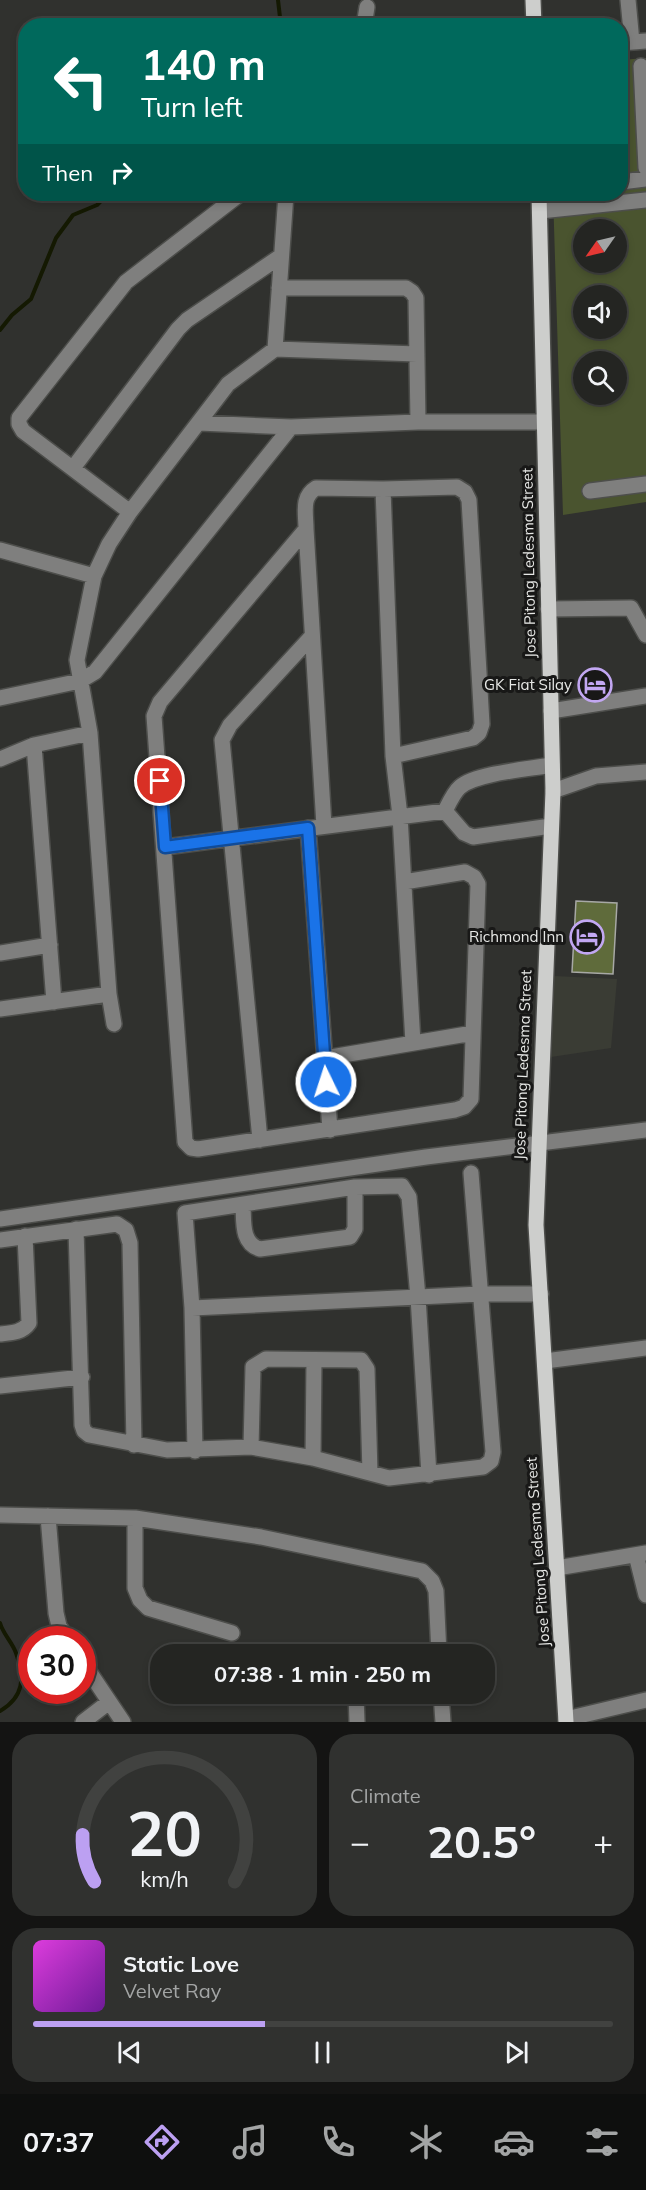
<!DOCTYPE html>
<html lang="en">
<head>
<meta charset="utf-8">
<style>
  body { margin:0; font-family:Mulish,sans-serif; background:#30312f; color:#f1f3f6; height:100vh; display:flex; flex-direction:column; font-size:22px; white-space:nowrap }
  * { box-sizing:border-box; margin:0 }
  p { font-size:20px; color:#a3a5a5 }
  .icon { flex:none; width:33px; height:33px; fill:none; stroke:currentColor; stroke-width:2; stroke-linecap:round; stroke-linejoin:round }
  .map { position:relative; height:1722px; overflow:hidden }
  .details { display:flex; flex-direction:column; gap:12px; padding:12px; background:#141413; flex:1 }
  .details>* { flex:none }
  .banner { position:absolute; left:18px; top:18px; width:610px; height:183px; border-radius:24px; box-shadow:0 3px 9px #0003,0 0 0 2px #414240; background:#00695c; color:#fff; overflow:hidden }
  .needle { width:39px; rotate:236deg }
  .fabs { position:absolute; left:573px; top:219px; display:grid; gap:12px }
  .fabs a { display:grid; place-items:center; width:54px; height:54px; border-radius:50%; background:#242522; box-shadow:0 3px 9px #0003,0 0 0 2px #414240; font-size:30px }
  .speed { position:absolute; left:18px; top:1626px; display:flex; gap:12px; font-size:30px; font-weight:700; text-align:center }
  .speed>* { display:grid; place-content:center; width:78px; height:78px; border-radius:50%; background:#242522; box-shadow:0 3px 9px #0003,0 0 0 2px #414240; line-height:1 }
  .speed .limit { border:9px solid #d22; background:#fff; color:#111 }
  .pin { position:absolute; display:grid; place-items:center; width:51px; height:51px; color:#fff; margin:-26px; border:3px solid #fff; border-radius:50%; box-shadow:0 2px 6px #0007 }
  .me { position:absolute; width:66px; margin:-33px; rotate:356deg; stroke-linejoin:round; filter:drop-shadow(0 0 4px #0008) }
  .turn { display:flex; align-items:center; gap:21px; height:126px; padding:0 24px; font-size:27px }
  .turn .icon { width:78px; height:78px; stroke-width:2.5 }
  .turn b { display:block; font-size:42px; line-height:51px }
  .then { display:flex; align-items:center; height:57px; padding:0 24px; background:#0003; gap:12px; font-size:22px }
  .big { font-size:45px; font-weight:700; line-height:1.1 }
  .details .widget { flex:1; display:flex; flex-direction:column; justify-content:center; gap:9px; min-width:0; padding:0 21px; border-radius:24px; background:#30312f }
  .details .dial { align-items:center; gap:0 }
  .dial svg { height:156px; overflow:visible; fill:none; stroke:#414240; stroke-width:7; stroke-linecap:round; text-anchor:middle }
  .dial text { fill:#f1f3f6; stroke:none }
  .song { display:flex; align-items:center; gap:18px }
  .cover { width:72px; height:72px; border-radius:9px; background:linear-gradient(135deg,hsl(300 70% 55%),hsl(280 70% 35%)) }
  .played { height:6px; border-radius:3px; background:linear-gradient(90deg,#bca0f2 40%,#414240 40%) }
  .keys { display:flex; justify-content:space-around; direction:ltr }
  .heat { display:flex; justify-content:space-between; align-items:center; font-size:33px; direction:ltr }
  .details .tiles { flex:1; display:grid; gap:12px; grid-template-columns:1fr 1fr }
  .widget:last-child { grid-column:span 2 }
  .trip { position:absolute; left:150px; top:1644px; width:345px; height:60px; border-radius:24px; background:#242522; box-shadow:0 3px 9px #0003,0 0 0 2px #414240; font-weight:700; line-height:60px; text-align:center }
  .menu { display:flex; height:96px; justify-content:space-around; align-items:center; background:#0e0f0e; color:#a3a5a5 }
  .menu .icon { width:42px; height:42px }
  .menu .on { color:#bca0f2 }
  .menu b { font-size:27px; color:#f1f3f6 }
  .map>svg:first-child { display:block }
  .built { fill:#3a3c34 }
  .green { fill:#4a542f; fill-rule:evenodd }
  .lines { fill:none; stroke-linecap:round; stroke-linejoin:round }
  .stream { stroke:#141902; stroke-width:4 }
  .building { fill:#5f6b3b; stroke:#a7a8a5; stroke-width:1.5 }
  .minor-casing { stroke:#4d4e4b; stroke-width:18 }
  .major-casing { stroke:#4d4e4b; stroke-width:18 }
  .minor { stroke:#7f7f7e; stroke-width:15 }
  .major { stroke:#cdcecc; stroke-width:15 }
  .route-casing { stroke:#114b97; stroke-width:15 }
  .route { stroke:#1a73e8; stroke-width:10 }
  .labels { text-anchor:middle; stroke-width:6; stroke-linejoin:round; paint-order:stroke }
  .street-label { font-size:15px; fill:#e7e8e6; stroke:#181817 }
  .poi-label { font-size:15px; fill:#e7e8e6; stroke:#181817; text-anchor:end }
</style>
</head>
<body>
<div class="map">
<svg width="646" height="1722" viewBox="0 0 646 1722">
  <rect width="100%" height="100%" fill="#30312e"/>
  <path class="built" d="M 554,976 L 617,979 L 611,1048 L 551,1057 Z"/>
  <path class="green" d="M 646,58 L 646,502 L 563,515 L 553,194 L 621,194 L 621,60 ZM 584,230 L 616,230 L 616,262 L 584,262 ZM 584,296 L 616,296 L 616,328 L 584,328 ZM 584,362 L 616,362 L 616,394 L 584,394 Z"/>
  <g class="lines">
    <path class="stream" d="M 278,0 L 281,26
      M 0,330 L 12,315 L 31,299 L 56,238 L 73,215 L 97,205 L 108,194
      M 0,1623 C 3,1634 12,1642 16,1653 C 25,1678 24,1697 0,1711"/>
  </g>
  <path class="building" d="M 576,901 L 617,903 L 613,974 L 572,972 Z"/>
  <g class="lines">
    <defs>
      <path id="minor" d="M 628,0 L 632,42
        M 364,26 L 367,7
        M 621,43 L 646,41
        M 641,66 L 646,168
        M 621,182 L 646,179
        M 540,211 L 646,200
        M 279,288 L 406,288 L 412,292 L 416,298 L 418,422
        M 275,349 L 286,194
        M 199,423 L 291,427 L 418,422 L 544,422
        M 73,468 L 178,329 L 187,320 L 281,256
        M 383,489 L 393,756 L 400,816 L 413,1043
        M 590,491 L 646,484
        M 130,512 L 23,431 L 19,424 L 19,418 L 126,282 L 240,194
        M 306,529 L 160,702 L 154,716 L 185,1142 L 191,1148 L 198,1149 L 455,1110 L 464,1107 L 471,1099 L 478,884 L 474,877 L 465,872 L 404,882
        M 0,550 L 94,576
        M 548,609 L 631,608 L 646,635
        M 0,698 L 80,681 L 95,672 L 291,427
        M 551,711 L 646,696
        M 34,745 L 54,1002
        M 0,759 L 34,745 L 90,733
        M 553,791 L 596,776 L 646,772
        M 324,826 L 306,529 C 306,513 301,497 316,488 L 383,489 L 457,487 L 465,492 L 469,500 L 482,724 L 479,733 L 473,738 L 393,756
        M 551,826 L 473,837 L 464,833 L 445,811 C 449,803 454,792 460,787 C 476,773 530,769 552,765
        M 308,828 L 330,1130
        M 165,847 L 445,811
        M 0,953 L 50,945
        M 0,1009 L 109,994
        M 114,1024 L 109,994 L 90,733 L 77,660 L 94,576 L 109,544 L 130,512 L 228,384 L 275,349 L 417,354
        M 325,1058 L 473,1033
        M 260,1140 L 222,740 L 230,725 L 312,636
        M 243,1205 C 244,1222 241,1243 260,1249 L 350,1237 L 355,1229 L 355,1187
        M 0,1219 L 426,1157 L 646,1130
        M 76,1229 L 82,1425 L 84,1431 L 89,1435 L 167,1450 L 251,1447 L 313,1458 L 389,1478 L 483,1467 L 491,1461 L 493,1452 L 471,1173
        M 0,1240 L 117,1224 L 126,1230 L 130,1243 L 134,1445
        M 192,1308 L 480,1294 L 541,1294
        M 0,1334 C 11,1333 22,1333 29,1323 L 25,1236
        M 545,1361 L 646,1348
        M 0,1386 L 82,1377
        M 251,1447 L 253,1367 L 266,1359 L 361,1360 L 367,1369 L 370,1473
        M 195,1451 L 192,1308 L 185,1213 L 355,1187 L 402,1186 L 409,1197 L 418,1297 L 429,1475
        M 313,1458 L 314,1360
        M 0,1515 L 135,1518 L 261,1537 L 422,1571 L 432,1581 L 436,1591 L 439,1654
        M 48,1516 L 56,1613 L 59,1626 L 68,1640
        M 135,1518 L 135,1588 L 140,1600 L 148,1608 L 232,1633
        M 636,1555 L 646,1595
        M 557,1568 L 646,1553
        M 82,1661 L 123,1722
        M 356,1694 L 357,1722
        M 441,1694 L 443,1722
        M 566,1719 L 646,1700
        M 83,1722 L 109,1702"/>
      <path id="major" d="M 533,0 L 534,26
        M 539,194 L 553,791 L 536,1225 L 566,1722"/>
    </defs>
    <use href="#minor" class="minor-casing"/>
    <use href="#major" class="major-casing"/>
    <use href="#minor" class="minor"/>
    <use href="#major" class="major"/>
  </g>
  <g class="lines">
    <defs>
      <path id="route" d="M 160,781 L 165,847 L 308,828 L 326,1082"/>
    </defs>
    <use href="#route" class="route-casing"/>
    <use href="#route" class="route"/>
  </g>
  <defs>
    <symbol id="hotel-ring" viewBox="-11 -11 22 22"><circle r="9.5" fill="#181817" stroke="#c2a7f2" stroke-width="1.5"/><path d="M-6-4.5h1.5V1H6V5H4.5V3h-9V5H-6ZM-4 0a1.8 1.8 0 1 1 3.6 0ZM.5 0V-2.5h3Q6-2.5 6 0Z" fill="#c2a7f2"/></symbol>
  </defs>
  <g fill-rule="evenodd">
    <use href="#hotel-ring" x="576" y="666" width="38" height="38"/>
    <use href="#hotel-ring" x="568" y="918" width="38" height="38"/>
  </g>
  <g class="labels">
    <g class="street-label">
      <text transform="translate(529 563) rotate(-91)" y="5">Jose Pitong Ledesma Street</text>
      <text transform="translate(523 1065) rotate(-88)" y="5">Jose Pitong Ledesma Street</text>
      <text transform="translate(538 1552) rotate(-94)" y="5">Jose Pitong Ledesma Street</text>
    </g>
    <g class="poi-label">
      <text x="572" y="690">GK Fiat Silay</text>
      <text x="564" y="942">Richmond Inn</text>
    </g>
  </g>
</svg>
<div class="fabs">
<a><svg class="needle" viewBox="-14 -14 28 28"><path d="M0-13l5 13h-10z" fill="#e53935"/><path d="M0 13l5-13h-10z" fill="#a3a5a5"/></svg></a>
<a><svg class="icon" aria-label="sound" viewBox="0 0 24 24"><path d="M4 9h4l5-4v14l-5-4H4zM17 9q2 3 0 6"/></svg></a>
<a><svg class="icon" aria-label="search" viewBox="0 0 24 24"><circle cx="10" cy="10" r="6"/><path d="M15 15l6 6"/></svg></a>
</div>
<div class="speed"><div class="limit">30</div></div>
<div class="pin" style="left:160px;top:781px;background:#d93025"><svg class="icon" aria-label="arrive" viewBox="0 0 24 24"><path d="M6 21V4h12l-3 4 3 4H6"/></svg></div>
<svg class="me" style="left:326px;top:1082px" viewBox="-20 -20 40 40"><circle r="17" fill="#1a73e8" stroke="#fff" stroke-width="3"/><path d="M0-11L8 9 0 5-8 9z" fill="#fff"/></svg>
<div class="trip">07:38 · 1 min · 250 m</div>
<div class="banner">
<div class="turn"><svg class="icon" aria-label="left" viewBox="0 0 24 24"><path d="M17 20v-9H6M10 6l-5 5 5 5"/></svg><div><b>140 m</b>Turn left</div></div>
<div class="then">Then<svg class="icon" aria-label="right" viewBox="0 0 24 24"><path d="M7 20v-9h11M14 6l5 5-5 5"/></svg></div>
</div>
</div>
<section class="details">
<div class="tiles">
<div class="widget dial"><svg viewBox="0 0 100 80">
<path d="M14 69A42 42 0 1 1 86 69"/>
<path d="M14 69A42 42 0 0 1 8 45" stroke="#bca0f2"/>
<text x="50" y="56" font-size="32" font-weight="700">20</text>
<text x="50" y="72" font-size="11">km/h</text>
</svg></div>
<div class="widget"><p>Climate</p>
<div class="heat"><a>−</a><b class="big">20.5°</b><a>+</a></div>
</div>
<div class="widget">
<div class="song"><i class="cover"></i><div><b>Static Love</b><p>Velvet Ray</p></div></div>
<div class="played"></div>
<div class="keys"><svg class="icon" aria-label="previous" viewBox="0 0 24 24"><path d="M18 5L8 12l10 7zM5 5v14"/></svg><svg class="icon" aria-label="pause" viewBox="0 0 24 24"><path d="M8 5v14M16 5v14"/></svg><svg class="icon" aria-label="next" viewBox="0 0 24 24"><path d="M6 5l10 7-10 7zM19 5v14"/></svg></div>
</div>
</div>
</section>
<nav class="menu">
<b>07:37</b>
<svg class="icon on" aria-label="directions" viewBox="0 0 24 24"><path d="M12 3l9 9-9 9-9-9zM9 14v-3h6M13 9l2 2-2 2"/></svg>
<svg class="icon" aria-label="music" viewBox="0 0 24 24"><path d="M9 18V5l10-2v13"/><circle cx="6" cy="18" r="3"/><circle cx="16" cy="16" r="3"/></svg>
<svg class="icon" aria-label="phone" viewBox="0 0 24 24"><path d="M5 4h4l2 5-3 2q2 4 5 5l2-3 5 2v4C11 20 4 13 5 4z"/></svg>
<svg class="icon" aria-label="climate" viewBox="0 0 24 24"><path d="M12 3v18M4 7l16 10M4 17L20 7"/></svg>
<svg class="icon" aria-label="car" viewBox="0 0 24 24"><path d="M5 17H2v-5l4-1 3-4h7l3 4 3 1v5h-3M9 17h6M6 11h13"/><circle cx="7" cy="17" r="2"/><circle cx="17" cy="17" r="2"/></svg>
<svg class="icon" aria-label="filters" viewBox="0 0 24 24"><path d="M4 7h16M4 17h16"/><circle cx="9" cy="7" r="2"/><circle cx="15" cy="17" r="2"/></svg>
</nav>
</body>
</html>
